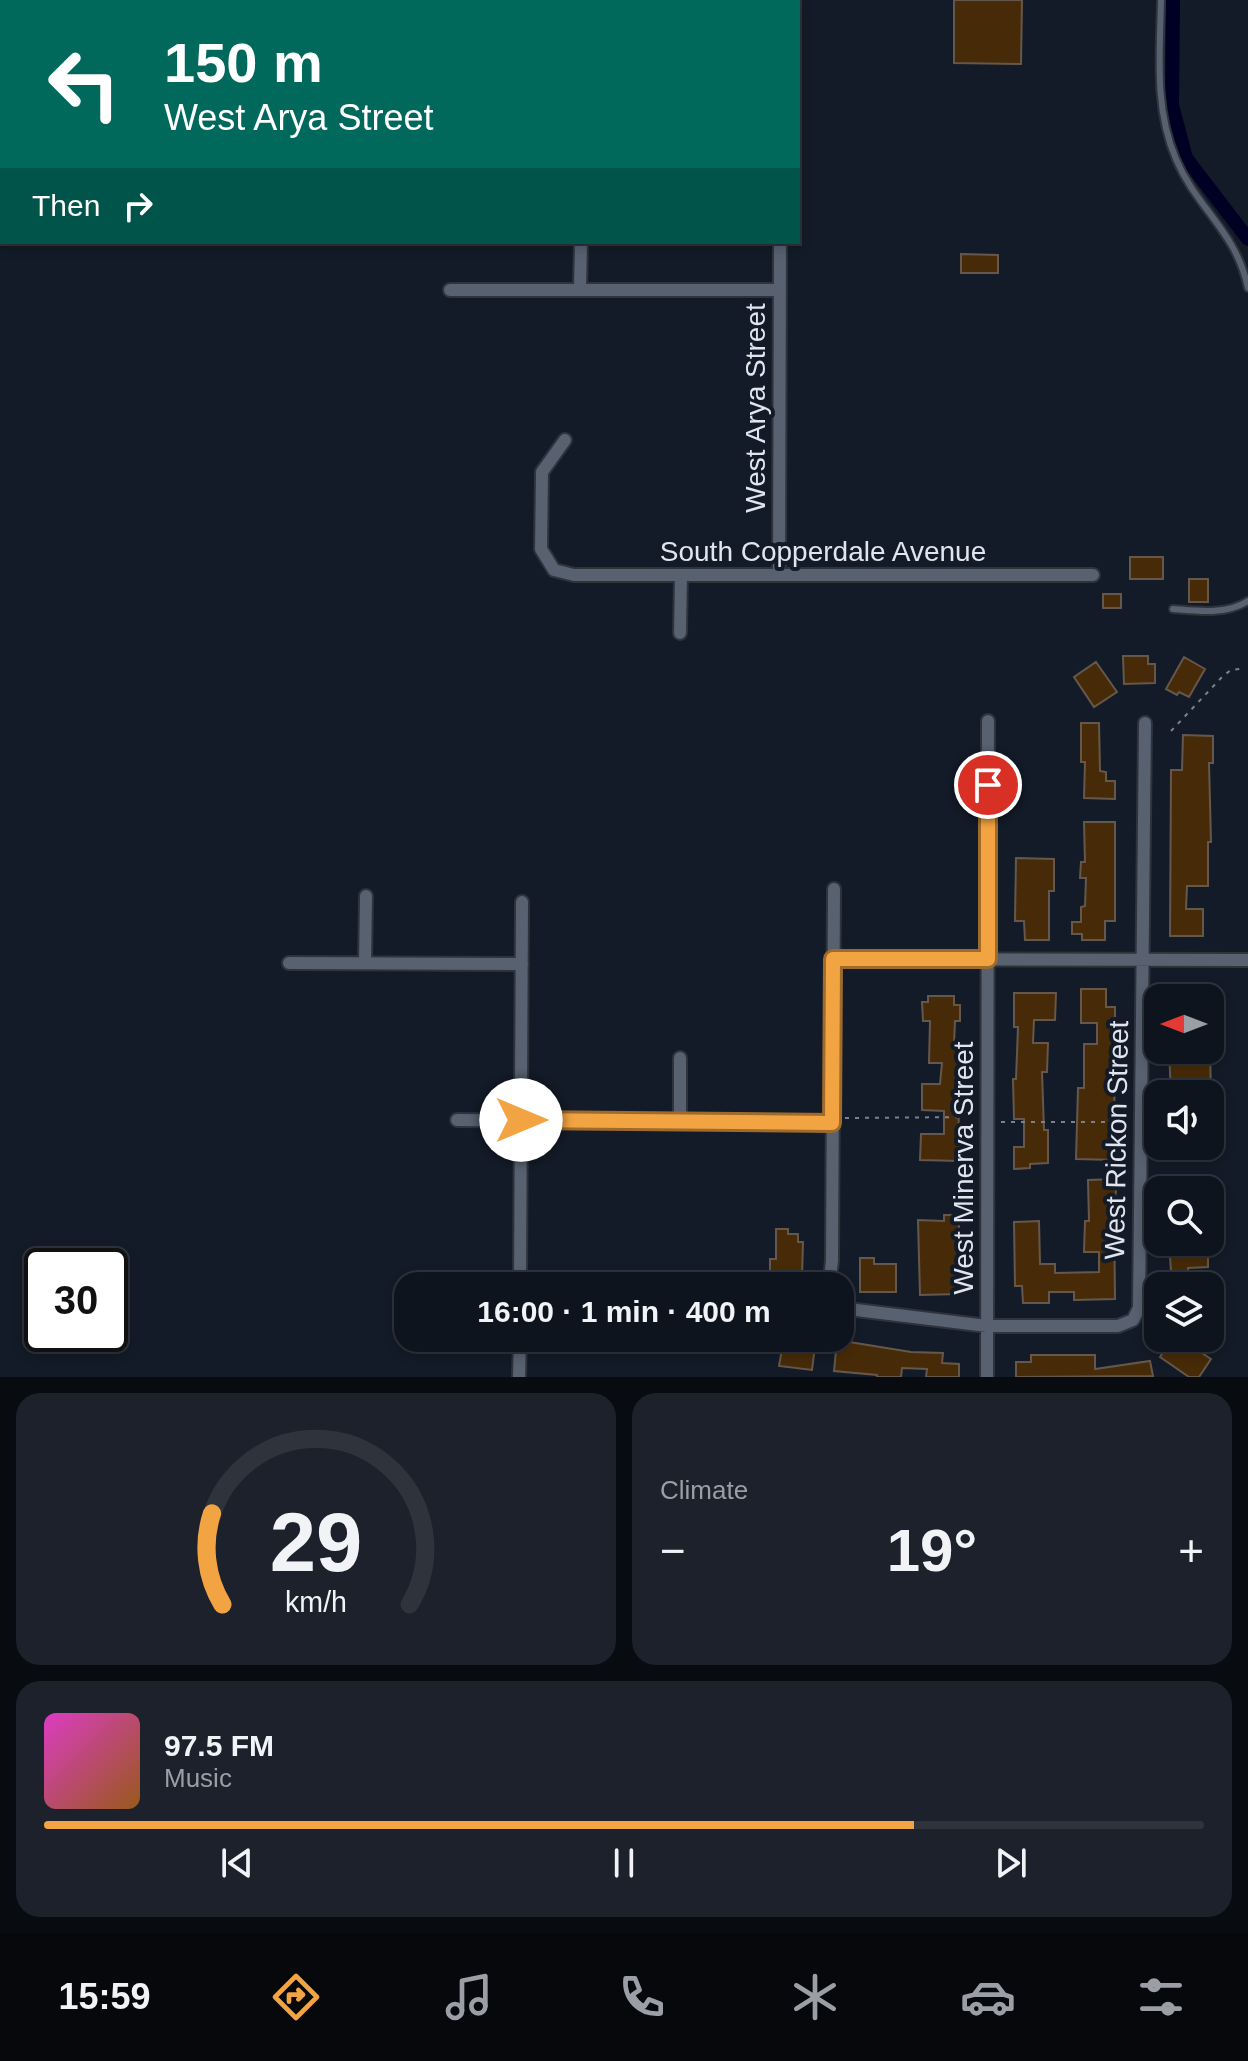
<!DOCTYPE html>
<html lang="en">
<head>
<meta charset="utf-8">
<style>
  body { margin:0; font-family:Helvetica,sans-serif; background:#1c212b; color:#f1f3f6; height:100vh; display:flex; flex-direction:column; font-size:30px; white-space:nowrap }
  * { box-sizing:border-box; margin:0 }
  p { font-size:26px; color:#9b9ea4 }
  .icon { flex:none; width:44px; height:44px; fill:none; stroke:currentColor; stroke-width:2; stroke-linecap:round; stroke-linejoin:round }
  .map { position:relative; height:1377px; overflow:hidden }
  .drawer { display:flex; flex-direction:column; gap:16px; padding:16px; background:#080b10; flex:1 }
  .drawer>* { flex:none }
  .banner { position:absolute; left:0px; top:0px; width:800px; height:244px; box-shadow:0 4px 12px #0003,0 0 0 2px #2e333c; background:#00695c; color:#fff; overflow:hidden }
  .needle { width:52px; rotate:270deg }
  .controls { position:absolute; left:1144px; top:984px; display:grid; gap:16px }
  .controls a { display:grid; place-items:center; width:80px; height:80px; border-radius:16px; background:#0e141e; box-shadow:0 4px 12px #0003,0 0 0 2px #2e333c; font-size:40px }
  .speed { position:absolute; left:24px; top:1248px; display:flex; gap:16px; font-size:40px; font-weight:700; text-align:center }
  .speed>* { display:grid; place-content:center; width:104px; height:104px; border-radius:50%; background:#0e141e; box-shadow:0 4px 12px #0003,0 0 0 2px #2e333c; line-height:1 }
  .speed .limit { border:4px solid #111; border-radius:12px; background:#fff; color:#111 }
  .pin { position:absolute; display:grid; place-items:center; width:68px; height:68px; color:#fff; margin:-34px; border:4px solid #fff; border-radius:50%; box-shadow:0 2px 8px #0007 }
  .me { position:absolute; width:88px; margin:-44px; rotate:90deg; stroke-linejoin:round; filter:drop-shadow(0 0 6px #0008) }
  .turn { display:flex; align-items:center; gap:28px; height:168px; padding:0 32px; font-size:36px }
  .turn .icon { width:104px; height:104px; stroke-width:2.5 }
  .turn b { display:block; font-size:56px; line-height:68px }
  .then { display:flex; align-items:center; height:76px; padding:0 32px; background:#0003; gap:16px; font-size:30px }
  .big { font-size:60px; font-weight:800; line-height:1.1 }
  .drawer .tile { flex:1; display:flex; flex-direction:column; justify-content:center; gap:12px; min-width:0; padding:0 28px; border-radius:24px; background:#1c212b }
  .drawer .dial { align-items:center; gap:0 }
  .dial svg { height:208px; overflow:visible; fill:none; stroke:#2e333c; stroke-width:7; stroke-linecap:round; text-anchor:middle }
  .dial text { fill:#f1f3f6; stroke:none }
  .song { display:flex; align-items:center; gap:24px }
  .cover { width:96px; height:96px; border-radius:12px; background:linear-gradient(135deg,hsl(310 70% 55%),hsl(30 70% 35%)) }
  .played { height:8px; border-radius:4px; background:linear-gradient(90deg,#f3a442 75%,#2e333c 75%) }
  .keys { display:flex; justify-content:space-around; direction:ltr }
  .heat { display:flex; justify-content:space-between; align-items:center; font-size:44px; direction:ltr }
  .drawer .tiles { flex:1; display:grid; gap:16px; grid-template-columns:1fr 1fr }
  .tile:last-child { grid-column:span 2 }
  .trip { position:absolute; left:394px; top:1272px; width:460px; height:80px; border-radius:24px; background:#0e141e; box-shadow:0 4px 12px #0003,0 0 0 2px #2e333c; font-weight:800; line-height:80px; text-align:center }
  .menu { display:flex; height:128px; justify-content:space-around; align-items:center; background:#06080c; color:#9b9ea4 }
  .menu .icon { width:56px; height:56px }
  .menu .on { color:#f3a442 }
  .menu b { font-size:36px; color:#f1f3f6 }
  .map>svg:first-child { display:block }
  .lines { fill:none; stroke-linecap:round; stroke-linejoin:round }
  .canal { stroke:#000024; stroke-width:14 }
  .building { fill:#472b08; stroke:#65584a; stroke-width:2 }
  .lane-casing { stroke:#2e333c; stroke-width:10 }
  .street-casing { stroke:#2e333c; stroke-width:16 }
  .path { stroke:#7c828d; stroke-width:2; stroke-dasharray:4 6; stroke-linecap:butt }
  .lane { stroke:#576170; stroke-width:6 }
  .street { stroke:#576170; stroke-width:12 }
  .route-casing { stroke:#9e6b2b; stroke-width:20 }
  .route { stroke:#f3a442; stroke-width:14 }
  .labels { text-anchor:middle; stroke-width:8; stroke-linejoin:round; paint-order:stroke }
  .street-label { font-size:28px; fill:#e0e5ee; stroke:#131b28 }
</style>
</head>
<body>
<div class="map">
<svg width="1248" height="1377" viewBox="0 0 1248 1377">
  <rect width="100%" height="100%" fill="#131b28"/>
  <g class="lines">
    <path class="canal" d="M 1173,0 L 1172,105 L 1186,158 L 1248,239"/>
  </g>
  <path class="building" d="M 954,0 L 1022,0 L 1021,64 L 954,63 Z
    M 961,254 L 998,255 L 998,273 L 961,273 Z
    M 1130,557 L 1163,557 L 1163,579 L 1130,579 Z
    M 1189,579 L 1208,579 L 1208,602 L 1189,602 Z
    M 1103,594 L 1121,594 L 1121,608 L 1103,608 Z
    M 1123,656 L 1148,656 L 1148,664 L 1155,664 L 1155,683 L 1124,684 Z
    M 1184,657 L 1205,669 L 1189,697 L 1179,692 L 1177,695 L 1166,689 Z
    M 1096,662 L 1117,692 L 1094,707 L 1074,677 Z
    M 1081,723 L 1099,723 L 1100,771 L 1106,772 L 1106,781 L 1115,781 L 1115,799 L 1084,798 L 1085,762 L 1081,762 Z
    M 1183,735 L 1213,736 L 1213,763 L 1209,763 L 1211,842 L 1208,842 L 1208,886 L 1187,886 L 1186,909 L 1203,909 L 1203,936 L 1170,936 L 1171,770 L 1182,770 Z
    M 1084,822 L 1115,822 L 1115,921 L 1105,921 L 1105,940 L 1082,940 L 1082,934 L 1072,934 L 1072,922 L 1081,922 L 1081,907 L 1085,906 L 1086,878 L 1080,878 L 1081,862 L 1085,862 Z
    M 1016,858 L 1054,859 L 1054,891 L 1049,891 L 1049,940 L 1025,940 L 1024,921 L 1015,921 Z
    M 1081,989 L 1106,989 L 1106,1007 L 1115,1007 L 1114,1160 L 1076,1159 L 1078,1088 L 1084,1088 L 1084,1044 L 1097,1044 L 1097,1023 L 1081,1023 Z
    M 1014,993 L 1056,993 L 1055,1020 L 1034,1020 L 1033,1043 L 1048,1043 L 1047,1072 L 1042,1072 L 1044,1130 L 1048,1130 L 1048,1163 L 1030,1164 L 1030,1168 L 1014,1169 L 1014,1147 L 1024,1147 L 1024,1119 L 1014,1119 L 1013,1079 L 1016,1079 L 1018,1027 L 1014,1027 Z
    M 928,996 L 954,996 L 954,1005 L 960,1005 L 960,1021 L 955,1021 L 954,1044 L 958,1045 L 959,1161 L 920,1160 L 921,1134 L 944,1134 L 944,1111 L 922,1110 L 922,1084 L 940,1084 L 942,1063 L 929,1063 L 930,1021 L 923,1021 L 922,1002 L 928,1002 Z
    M 1169,1050 L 1210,1050 L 1211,1094 L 1171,1094 Z
    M 1117,1179 L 1114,1212 L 1115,1299 L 1074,1300 L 1074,1292 L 1049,1292 L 1049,1303 L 1023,1303 L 1022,1286 L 1015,1286 L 1014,1222 L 1039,1221 L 1040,1264 L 1055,1264 L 1055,1273 L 1099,1272 L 1099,1252 L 1084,1252 L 1085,1221 L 1089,1221 L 1088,1180 Z
    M 944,1215 L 959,1215 L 959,1294 L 920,1295 L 918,1220 L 944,1221 Z
    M 776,1229 L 788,1229 L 788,1234 L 798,1234 L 798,1242 L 803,1242 L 802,1277 L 770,1277 L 770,1259 L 776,1259 Z
    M 1169,1242 L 1208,1242 L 1208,1267 L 1188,1268 L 1188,1286 L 1172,1286 Z
    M 860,1258 L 874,1258 L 874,1264 L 896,1264 L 896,1292 L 860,1292 Z
    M 784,1338 L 816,1338 L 812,1370 L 779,1366 Z
    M 1173,1338 L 1179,1338 L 1211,1359 L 1199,1377 L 1189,1377 L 1160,1357 Z
    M 837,1340 L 911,1352 L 943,1353 L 942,1363 L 959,1364 L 959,1377 L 926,1377 L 927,1369 L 902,1368 L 901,1377 L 877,1377 L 877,1375 L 834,1371 Z
    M 1031,1355 L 1095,1355 L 1095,1369 L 1150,1361 L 1153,1376 L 1016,1377 L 1016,1362 L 1031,1362 Z"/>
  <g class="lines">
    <defs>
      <path id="lane" d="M 1161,0 C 1160,54 1154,108 1176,159 C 1197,209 1236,231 1248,288
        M 105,2 L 105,0
        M 0,63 L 2,63
        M 1173,609 C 1198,611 1226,615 1248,601"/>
      <path id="street" d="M 581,2 L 581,0
        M 782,2 L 782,0
        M 580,289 L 581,242
        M 450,290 L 779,290
        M 565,440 L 542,472 L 541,549 L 554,570 L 574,575 L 1093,575
        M 779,575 L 780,242
        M 680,633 L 681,575
        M 833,959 L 1248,960
        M 289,963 L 522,964
        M 365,963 L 366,896
        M 680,1058 L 680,1122
        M 457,1120 L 832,1123
        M 442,1284 L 546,1286
        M 520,1286 L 522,902
        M 829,1286 L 832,1261 L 834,889
        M 840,1308 L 987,1326 L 1118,1326 L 1133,1320 L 1139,1308 L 1145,723
        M 519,1377 L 520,1338
        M 987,1377 L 988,721"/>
    </defs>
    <use href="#lane" class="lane-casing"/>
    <use href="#street" class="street-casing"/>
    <path class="path" d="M 1171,731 L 1223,676 L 1231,670 L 1240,669
      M 845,1118 L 975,1117
      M 1001,1122 L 1126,1122"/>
    <use href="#lane" class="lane"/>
    <use href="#street" class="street"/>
  </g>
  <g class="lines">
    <defs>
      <path id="route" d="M 521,1120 L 832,1123 L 833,959 L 988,959 L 988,785"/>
    </defs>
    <use href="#route" class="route-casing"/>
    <use href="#route" class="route"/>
  </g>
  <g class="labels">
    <g class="street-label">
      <text transform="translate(755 408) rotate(-90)" y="10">West Arya Street</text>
      <text x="823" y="561">South Copperdale Avenue</text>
      <text transform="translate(1116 1140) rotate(-89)" y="10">West Rickon Street</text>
      <text transform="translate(963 1168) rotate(-90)" y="10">West Minerva Street</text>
    </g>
  </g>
</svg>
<div class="controls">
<a><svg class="needle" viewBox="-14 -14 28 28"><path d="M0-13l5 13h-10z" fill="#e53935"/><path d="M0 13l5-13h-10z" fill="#9b9ea4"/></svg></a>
<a><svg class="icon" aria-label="sound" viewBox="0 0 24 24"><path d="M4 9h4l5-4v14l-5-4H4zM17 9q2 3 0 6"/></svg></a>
<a><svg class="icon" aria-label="search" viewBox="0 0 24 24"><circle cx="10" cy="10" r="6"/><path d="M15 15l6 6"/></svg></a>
<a><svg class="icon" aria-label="layers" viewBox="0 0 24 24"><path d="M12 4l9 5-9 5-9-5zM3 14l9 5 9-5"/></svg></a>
</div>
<div class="speed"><div class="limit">30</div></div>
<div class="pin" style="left:988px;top:785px;background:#d93025"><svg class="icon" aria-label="arrive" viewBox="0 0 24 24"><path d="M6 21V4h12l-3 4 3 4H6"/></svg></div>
<svg class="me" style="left:521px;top:1120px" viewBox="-20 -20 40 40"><circle r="19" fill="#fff"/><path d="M0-13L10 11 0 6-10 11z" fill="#f3a442"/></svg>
<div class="trip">16:00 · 1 min · 400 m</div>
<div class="banner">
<div class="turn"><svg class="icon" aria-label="left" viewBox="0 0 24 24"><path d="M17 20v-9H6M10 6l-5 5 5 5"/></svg><div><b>150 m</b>West Arya Street</div></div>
<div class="then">Then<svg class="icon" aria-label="right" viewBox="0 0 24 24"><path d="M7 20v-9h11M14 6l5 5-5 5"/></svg></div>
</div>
</div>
<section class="drawer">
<div class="tiles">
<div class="tile dial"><svg viewBox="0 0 100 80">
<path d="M14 69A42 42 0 1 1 86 69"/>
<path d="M14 69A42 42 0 0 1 10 34" stroke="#f3a442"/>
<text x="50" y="56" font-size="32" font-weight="700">29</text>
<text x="50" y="72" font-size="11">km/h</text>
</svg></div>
<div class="tile"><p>Climate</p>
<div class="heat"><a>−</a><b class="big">19°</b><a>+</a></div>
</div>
<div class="tile">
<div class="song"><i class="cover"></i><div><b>97.5 FM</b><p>Music</p></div></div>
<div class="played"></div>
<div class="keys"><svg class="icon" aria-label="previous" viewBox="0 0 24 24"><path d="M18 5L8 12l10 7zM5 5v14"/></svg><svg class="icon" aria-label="pause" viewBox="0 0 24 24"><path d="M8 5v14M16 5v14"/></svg><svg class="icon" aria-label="next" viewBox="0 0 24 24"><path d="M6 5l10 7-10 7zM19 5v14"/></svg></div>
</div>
</div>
</section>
<nav class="menu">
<b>15:59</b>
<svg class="icon on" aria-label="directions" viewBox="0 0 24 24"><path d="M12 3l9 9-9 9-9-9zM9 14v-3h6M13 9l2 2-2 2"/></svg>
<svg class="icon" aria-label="music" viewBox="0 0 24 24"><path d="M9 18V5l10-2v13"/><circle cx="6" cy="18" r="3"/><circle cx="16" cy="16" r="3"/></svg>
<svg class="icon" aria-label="phone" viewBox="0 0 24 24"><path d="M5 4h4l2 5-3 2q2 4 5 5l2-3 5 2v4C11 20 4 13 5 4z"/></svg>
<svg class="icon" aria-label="climate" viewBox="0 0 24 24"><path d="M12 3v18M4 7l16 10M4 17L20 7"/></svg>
<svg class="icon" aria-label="car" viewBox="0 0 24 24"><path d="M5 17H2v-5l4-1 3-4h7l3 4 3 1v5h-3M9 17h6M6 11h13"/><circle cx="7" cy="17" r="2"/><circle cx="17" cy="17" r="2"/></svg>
<svg class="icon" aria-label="filters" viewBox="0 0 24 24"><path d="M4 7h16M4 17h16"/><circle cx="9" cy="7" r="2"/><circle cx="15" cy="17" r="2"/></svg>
</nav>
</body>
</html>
